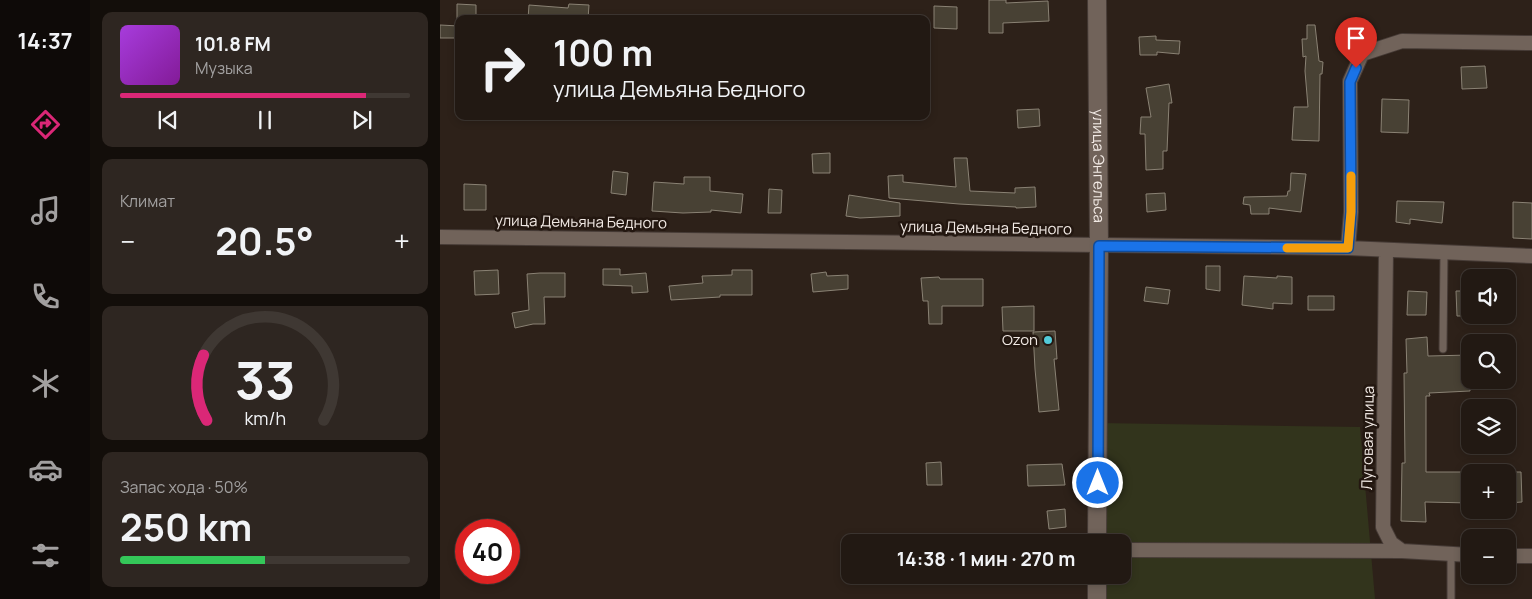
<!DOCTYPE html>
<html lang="ru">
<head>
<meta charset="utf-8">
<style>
  body { margin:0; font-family:Manrope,sans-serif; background:#2e2621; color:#f1f3f6; height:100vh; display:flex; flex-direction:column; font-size:19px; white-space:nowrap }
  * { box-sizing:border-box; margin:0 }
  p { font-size:16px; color:#a2a0a0 }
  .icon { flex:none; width:28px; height:28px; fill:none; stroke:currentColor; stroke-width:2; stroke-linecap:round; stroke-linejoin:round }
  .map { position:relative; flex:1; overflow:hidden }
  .details { display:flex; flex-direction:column; gap:12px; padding:12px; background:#130e0a; width:350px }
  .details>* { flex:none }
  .hud { position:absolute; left:15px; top:15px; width:475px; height:105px; border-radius:10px; box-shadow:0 2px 8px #0003,0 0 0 1px #3f3833; background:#221913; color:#f1f3f6; overflow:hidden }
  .fabs { position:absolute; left:1021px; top:269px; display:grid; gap:10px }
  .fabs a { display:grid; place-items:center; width:55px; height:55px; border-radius:10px; background:#221913; box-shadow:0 2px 8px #0003,0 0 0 1px #3f3833; font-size:25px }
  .speed { position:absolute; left:15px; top:519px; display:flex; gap:10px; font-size:25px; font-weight:700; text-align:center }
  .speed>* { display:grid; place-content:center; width:65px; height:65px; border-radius:50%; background:#221913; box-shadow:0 2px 8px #0003,0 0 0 1px #3f3833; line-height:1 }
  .speed .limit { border:8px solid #d22; background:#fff; color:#111 }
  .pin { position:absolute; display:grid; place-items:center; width:42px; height:42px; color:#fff; margin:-51px -21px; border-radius:50% 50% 50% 0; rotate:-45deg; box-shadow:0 0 5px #0007 }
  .pin .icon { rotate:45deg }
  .me { position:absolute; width:55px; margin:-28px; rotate:0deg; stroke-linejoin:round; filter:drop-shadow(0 0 4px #0008) }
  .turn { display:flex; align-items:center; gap:18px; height:105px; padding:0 15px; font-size:22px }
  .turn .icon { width:65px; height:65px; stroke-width:2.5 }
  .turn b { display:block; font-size:35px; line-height:42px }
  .big { font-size:38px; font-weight:700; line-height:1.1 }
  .details .card { flex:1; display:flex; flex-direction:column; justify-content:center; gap:8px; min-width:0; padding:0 18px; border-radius:10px; background:#2e2621 }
  .details .dial { align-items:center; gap:0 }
  .dial svg { height:130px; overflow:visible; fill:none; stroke:#3f3833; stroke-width:7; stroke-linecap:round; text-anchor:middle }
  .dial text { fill:#f1f3f6; stroke:none }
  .song { display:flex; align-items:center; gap:15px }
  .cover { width:60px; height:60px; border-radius:8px; background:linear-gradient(135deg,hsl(280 70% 55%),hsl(290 70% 35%)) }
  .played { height:5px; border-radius:2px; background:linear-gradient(90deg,#db2777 85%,#3f3833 85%) }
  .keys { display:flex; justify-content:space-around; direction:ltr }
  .heat { display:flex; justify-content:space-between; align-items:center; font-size:28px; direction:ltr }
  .charge { height:8px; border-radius:4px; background:linear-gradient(90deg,#34c759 50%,#3f3833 0) }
  .trip { position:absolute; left:401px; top:534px; width:290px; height:50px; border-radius:10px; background:#221913; box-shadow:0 2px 8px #0003,0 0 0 1px #3f3833; font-weight:700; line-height:50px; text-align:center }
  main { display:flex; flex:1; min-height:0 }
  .tab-bar { display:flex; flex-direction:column; width:90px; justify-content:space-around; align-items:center; background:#0e0a08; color:#a2a0a0 }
  .tab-bar .icon { width:35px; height:35px }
  .tab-bar .current { color:#db2777 }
  .tab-bar b { font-size:22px; color:#f1f3f6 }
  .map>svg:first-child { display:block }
  .green { fill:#32341c }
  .building { fill:#484134; stroke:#8a8274 }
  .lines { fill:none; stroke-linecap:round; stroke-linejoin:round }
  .service-casing { stroke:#463b36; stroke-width:9 }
  .minor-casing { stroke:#463b36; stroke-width:16 }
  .tertiary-casing { stroke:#463b36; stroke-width:20 }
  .service { stroke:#71635a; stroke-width:7 }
  .minor { stroke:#71635a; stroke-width:14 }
  .tertiary { stroke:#71635a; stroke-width:18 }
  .route-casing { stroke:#114b97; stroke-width:12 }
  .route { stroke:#1a73e8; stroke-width:9 }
  .slow { stroke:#f59e0b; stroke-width:9 }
  .poi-dot { fill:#52cbd9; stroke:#231710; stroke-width:2 }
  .labels { text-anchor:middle; stroke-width:5; stroke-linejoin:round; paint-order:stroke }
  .street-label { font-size:15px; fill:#f2eae5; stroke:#231710 }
  .poi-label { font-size:15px; fill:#f2eae5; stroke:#231710; text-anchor:end }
</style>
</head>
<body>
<main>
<nav class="tab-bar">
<b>14:37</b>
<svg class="icon current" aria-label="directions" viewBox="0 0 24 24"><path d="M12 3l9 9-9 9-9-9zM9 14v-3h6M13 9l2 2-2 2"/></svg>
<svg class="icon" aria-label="music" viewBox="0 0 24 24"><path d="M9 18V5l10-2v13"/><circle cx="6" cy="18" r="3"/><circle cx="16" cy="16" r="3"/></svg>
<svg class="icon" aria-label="phone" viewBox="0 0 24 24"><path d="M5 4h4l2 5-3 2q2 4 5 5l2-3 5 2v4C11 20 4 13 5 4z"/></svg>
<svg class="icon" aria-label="climate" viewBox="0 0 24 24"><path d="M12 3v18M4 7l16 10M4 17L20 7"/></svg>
<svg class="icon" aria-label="car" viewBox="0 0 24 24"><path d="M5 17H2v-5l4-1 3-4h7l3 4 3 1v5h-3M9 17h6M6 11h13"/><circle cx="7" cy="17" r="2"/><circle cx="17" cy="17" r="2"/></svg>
<svg class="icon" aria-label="filters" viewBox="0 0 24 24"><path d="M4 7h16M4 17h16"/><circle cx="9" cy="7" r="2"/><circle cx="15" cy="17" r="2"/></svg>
</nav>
<section class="details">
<div class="card">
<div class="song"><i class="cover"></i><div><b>101.8 FM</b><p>Музыка</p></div></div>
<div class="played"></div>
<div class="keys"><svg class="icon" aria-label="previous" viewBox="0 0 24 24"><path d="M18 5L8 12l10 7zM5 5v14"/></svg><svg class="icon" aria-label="pause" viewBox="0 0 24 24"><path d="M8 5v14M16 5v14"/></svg><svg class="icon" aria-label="next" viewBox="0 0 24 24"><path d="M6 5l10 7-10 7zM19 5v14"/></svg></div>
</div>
<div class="card"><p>Климат</p>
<div class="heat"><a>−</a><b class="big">20.5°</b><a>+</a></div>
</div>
<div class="card dial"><svg viewBox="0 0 100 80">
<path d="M14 69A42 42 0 1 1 86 69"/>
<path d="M14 69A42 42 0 0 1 12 29" stroke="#db2777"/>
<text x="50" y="56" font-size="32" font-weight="700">33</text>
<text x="50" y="72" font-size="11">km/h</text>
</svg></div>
<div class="card"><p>Запас хода · 50%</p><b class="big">250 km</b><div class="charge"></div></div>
</section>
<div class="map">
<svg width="1092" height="599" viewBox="0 0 1092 599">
  <rect width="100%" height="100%" fill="#2d2119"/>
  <path class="green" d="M 658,423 L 920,427 L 935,599 L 657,599 L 657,575 L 682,575 L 682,542 L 657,542 Z"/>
  <path class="building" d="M 549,0 L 566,0 L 566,3 L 608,1 L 609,21 L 563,23 L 563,33 L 549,33 Z
    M 17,4 L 36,5 L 36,19 L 17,19 Z
    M 129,4 L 149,5 L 148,19 L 88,19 L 89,5 L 128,8 Z
    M 494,6 L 517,7 L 517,29 L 494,28 Z
    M 0,25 L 19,26 L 19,38 L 0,38 Z
    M 867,25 L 875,25 L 879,61 L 883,62 L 882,74 L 880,74 L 879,141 L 852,140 L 854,107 L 868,107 L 865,71 L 866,56 L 863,57 L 862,39 L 867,39 Z
    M 716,36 L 716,40 L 740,41 L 739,54 L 717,52 L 717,55 L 700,55 L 699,37 Z
    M 1045,66 L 1047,88 L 1022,89 L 1021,67 Z
    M 729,84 L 732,103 L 729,103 L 727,151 L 723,151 L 723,169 L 706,170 L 705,134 L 700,134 L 701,117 L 711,117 L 706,88 Z
    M 942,99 L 969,100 L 968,133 L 941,132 Z
    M 599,109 L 600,126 L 578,128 L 577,110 Z
    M 390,153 L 390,173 L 373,173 L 372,154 Z
    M 514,158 L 527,158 L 530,191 L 575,193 L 575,188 L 595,187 L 596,207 L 576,208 L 576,207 L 519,204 L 449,198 L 448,176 L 463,175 L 463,182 L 516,187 Z
    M 173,171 L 188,173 L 186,195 L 171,193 Z
    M 851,173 L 866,174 L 861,212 L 829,208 L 829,214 L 811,214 L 810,205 L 803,204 L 804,197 L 847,196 L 848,191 L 850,191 Z
    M 244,177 L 270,177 L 270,191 L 303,194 L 301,213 L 271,210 L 271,212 L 243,213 L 212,211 L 214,182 L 244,184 Z
    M 24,184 L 46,185 L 46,210 L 24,210 Z
    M 329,189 L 342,190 L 341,213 L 328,213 Z
    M 725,193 L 726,210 L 707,212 L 706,194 Z
    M 409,195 L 460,203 L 460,216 L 420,218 L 406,216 Z
    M 957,201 L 1004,202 L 1002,223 L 970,219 L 970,224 L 956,222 Z
    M 1073,202 L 1092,203 L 1092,239 L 1073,238 Z
    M 766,266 L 780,266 L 780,291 L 766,289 Z
    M 163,269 L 180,269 L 180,275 L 206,273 L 208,292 L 192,293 L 192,286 L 163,285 Z
    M 58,270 L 59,294 L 35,295 L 34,271 Z
    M 292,270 L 312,270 L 312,295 L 280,295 L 280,297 L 231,300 L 229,286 L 263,283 L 262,276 L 292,275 Z
    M 386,272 L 387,276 L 408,275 L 408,289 L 373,292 L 371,274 Z
    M 100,273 L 125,273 L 125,297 L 104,297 L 105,324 L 93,324 L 75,328 L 72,313 L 89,310 L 87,274 Z
    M 804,276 L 837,278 L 837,276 L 852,277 L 852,304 L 833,303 L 833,309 L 802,305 Z
    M 499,277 L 500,279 L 543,279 L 543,306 L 502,306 L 502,324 L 489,324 L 488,301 L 483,301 L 481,278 Z
    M 706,287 L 730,290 L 728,304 L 704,301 Z
    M 968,291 L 987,292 L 986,315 L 967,315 Z
    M 1016,291 L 1030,291 L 1030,316 L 1017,316 Z
    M 868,296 L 894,296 L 894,310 L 868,310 Z
    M 594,306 L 594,331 L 563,331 L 562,307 Z
    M 615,331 L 617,359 L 614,359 L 619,410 L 599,412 L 595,369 L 593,332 Z
    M 987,337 L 988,356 L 1030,355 L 1030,391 L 989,393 L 990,396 L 986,396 L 986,472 L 1030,472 L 1030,503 L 985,502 L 986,522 L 961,521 L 962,463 L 965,463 L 964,373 L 967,373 L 966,339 Z
    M 501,462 L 502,485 L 487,485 L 486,463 Z
    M 622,464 L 625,485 L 588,486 L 587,465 Z
    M 1068,472 L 1081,472 L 1082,502 L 1068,503 Z
    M 625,509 L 626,527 L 609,529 L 607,511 Z"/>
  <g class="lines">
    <defs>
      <path id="service" d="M 1003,349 L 1004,252
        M 1011,599 L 1011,554"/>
      <path id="minor" d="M 0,237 L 908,248 L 1092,256
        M 908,248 L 911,212 L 910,81 L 922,54 L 962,41 L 1092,43
        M 946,250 L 943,527 L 951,543 L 962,551 L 1030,555
        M 682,550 L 962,551
        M 1068,556 L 1092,556"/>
      <g id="tertiary">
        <path id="s1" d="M 657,0 L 659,246 L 657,542"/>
        <path d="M 657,599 L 657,575"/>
      </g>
    </defs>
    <use href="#service" class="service-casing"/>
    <use href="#minor" class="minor-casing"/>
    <use href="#tertiary" class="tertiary-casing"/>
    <use href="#service" class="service"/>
    <use href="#minor" class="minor"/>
    <use href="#tertiary" class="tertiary"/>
  </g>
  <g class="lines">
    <defs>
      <path id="route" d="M 658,483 L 659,246 L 908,248 L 911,212 L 910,82 L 916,68"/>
    </defs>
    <use href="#route" class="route-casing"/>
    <use href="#route" class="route"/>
    <path class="slow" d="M 847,248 L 908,248 L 911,212 L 911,176"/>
  </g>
  <circle class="poi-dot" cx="608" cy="340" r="5"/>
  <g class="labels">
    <g class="street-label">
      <text dy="5" stroke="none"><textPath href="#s1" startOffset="166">улица Энгельса</textPath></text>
      <text transform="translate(141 222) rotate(1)" y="5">улица Демьяна Бедного</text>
      <text transform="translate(546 228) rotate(1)" y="5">улица Демьяна Бедного</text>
      <text transform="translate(928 438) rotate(-89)" y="5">Луговая улица</text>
    </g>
    <g class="poi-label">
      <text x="598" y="345">Ozon</text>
    </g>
  </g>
</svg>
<div class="fabs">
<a><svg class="icon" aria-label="sound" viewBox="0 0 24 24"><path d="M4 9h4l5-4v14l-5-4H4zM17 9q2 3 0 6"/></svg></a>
<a><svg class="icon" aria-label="search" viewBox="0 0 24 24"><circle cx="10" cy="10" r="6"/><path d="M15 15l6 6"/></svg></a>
<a><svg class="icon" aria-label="layers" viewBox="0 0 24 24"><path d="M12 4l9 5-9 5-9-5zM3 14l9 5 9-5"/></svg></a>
<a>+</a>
<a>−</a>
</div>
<div class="speed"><div class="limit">40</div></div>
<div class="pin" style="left:916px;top:68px;background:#d93025"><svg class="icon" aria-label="arrive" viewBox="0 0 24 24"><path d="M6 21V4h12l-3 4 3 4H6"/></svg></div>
<svg class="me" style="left:658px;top:483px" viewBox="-20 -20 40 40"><circle r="17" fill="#1a73e8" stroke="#fff" stroke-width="3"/><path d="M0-11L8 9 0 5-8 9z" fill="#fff"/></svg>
<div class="trip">14:38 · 1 мин · 270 m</div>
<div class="hud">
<div class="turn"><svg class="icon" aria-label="right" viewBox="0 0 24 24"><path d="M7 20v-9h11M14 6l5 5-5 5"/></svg><div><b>100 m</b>улица Демьяна Бедного</div></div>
</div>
</div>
</main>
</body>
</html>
